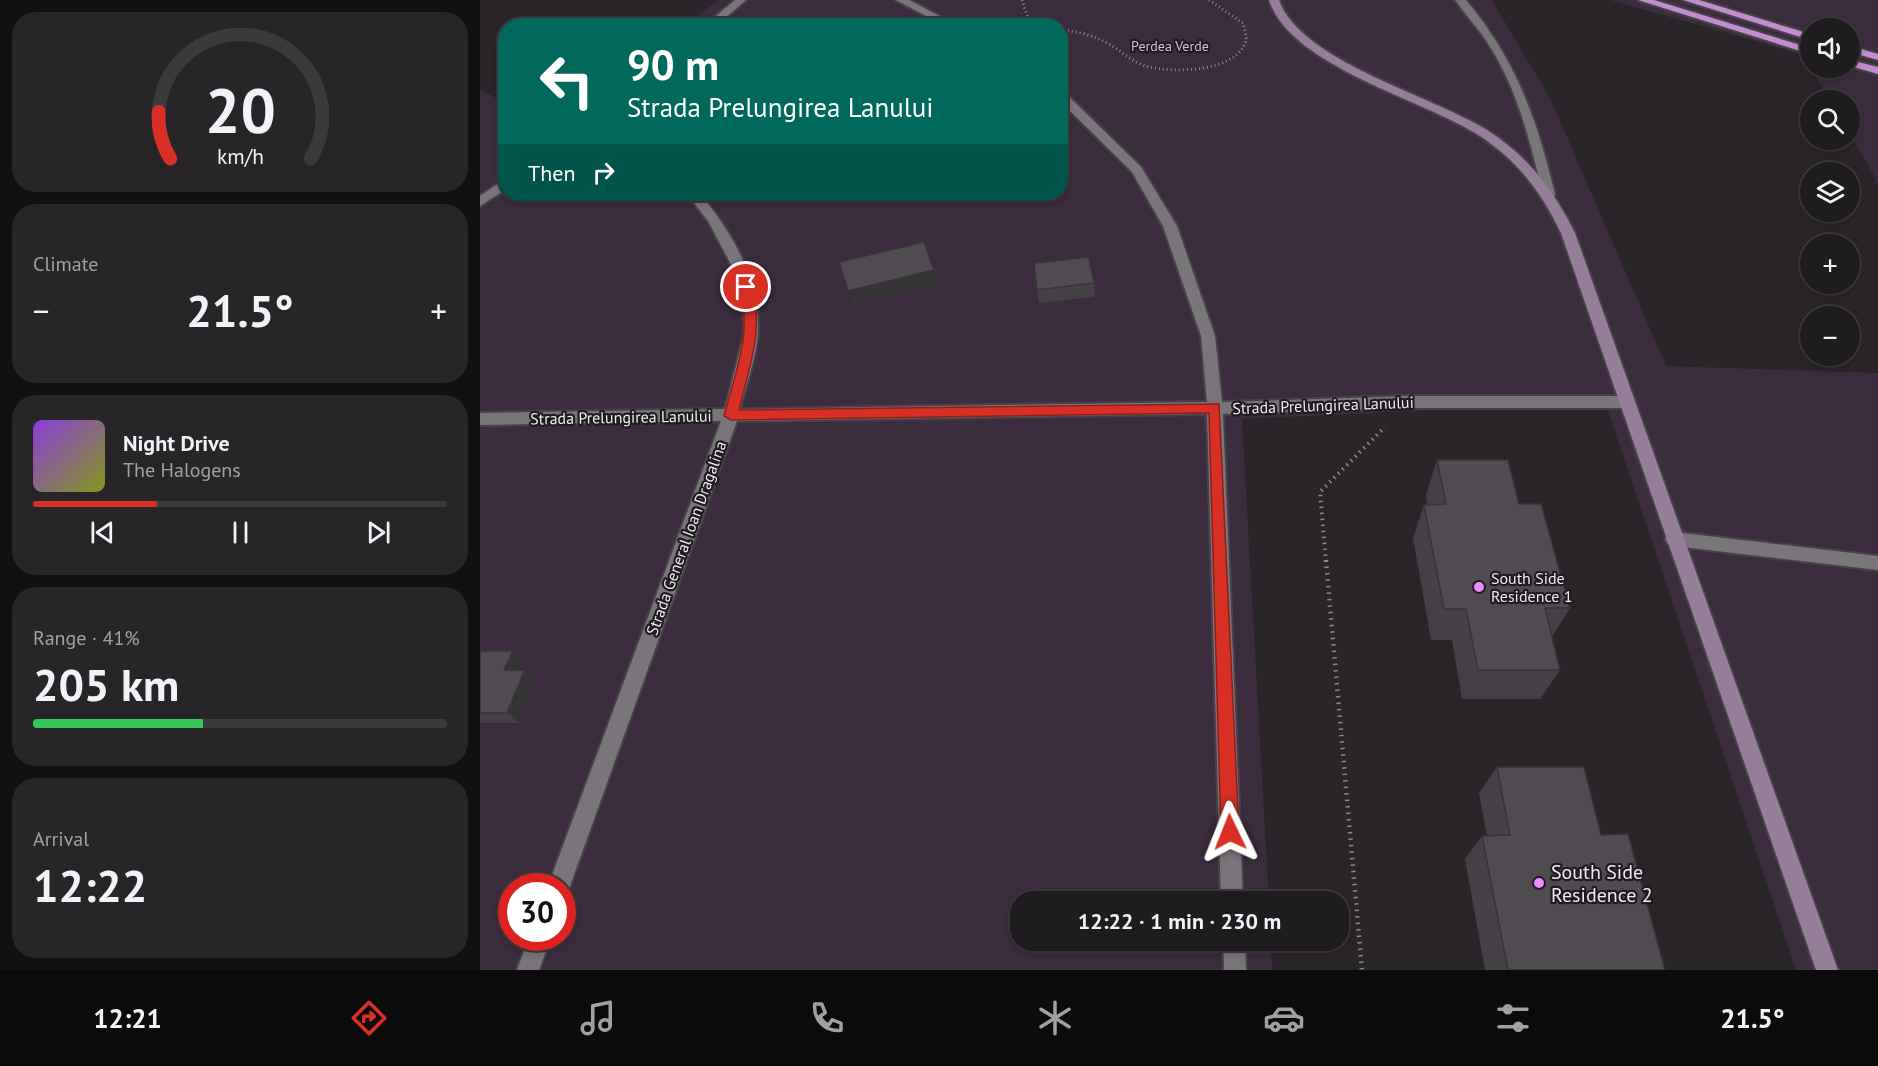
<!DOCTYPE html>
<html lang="en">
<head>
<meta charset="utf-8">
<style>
  body { margin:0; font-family:"PT Sans",sans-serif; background:#272528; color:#f1f3f6; height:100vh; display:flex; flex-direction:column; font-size:22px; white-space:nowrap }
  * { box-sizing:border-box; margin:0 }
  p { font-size:20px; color:#a1a1a4 }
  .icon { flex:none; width:33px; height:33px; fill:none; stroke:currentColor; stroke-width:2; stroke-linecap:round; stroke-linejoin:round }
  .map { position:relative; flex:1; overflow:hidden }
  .details { display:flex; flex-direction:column; gap:12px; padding:12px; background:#110f11; width:480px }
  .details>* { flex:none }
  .guide { position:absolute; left:18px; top:18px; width:570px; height:183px; border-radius:24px; box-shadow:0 3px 9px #0003,0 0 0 2px #3c3a3d; background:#00695c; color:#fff; overflow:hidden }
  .controls { position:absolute; left:1320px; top:18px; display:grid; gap:12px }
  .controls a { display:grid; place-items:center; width:60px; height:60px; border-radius:50%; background:#1f1c1f; box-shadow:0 3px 9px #0003,0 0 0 2px #3c3a3d; font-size:30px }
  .speed { position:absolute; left:18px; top:873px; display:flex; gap:12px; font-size:30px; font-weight:700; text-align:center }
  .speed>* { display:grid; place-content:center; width:78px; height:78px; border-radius:50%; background:#1f1c1f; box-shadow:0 3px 9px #0003,0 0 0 2px #3c3a3d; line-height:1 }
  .speed .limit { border:9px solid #d22; background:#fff; color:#111 }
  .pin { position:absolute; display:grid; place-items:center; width:51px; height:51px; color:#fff; margin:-26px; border:3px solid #fff; border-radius:50%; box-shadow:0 2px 6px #0007 }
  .me { position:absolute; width:66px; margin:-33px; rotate:358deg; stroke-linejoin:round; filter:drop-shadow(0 0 4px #0008) }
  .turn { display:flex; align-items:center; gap:21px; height:126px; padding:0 30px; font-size:27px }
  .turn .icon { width:78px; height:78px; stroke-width:2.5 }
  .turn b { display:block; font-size:42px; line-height:51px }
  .then { display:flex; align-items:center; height:57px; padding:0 30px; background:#0003; gap:12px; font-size:22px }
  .big { font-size:45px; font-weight:700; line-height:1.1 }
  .details .widget { flex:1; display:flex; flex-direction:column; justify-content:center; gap:9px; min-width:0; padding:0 21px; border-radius:24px; background:#272528 }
  .details .dial { align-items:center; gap:0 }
  .dial svg { height:156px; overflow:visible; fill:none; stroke:#3c3a3d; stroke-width:7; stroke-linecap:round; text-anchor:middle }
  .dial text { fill:#f1f3f6; stroke:none }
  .song { display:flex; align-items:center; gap:18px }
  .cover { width:72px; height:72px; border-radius:9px; background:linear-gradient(135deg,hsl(270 70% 55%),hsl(70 70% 35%)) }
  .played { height:6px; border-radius:3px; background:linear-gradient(90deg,#d93025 30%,#3c3a3d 30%) }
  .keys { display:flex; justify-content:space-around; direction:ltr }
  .heat { display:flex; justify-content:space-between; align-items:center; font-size:33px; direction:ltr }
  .charge { height:9px; border-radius:4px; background:linear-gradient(90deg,#34c759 41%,#3c3a3d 0) }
  .trip { position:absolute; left:530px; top:891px; width:339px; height:60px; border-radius:24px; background:#1f1c1f; box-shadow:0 3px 9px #0003,0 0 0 2px #3c3a3d; font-weight:700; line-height:60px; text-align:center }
  .tabs { display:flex; height:96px; justify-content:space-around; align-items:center; background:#0c0b0c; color:#a1a1a4 }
  .tabs .icon { width:42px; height:42px }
  .tabs .current { color:#d93025 }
  .tabs b { font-size:27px; color:#f1f3f6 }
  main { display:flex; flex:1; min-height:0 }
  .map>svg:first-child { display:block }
  .green { fill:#3b2c3e; fill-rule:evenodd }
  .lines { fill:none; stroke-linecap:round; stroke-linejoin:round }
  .service-casing { stroke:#464347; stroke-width:4 }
  .minor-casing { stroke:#464347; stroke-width:4 }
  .secondary-casing { stroke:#464347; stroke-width:4 }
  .trunk-casing { stroke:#464347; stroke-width:4 }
  .path-far2 { stroke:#8e8b8e; stroke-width:3; stroke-dasharray:1 3; stroke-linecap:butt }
  .path-far1 { stroke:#8e8b8e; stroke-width:4; stroke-dasharray:1.5 4.5; stroke-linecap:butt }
  .path { stroke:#8e8b8e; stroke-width:4.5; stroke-dasharray:1.5 5; stroke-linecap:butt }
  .service { fill:#7a757b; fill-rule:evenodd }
  .minor { fill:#7a757b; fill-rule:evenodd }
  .secondary { fill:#967e9b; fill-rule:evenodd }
  .trunk { fill:#c48cd0; fill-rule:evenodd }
  .wall { fill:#444045 }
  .shaded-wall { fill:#373438 }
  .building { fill:#4f4b50; stroke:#373438; stroke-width:1.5 }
  .route { fill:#d93025; stroke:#8d1f18; stroke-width:1.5 }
  .poi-dot { fill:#ea8dfd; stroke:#1f1b20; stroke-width:2 }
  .labels { text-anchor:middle; stroke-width:4.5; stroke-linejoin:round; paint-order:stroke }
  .far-park-label { font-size:14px; fill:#dcb8e3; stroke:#1f1b20 }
  .street-label { font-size:16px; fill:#eeecef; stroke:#1f1b20 }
  .poi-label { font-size:16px; fill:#eeecef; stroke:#1f1b20; text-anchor:start }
  .near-poi-label { font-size:20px; fill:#eeecef; stroke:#1f1b20; text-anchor:start }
</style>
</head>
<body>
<main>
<section class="details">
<div class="widget dial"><svg viewBox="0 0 100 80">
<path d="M14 69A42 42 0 1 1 86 69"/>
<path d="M14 69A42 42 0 0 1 8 45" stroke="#d93025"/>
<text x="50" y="56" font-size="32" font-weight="700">20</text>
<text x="50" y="72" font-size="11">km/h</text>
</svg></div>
<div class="widget"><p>Climate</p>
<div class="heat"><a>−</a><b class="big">21.5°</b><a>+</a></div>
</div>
<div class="widget">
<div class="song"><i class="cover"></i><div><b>Night Drive</b><p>The Halogens</p></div></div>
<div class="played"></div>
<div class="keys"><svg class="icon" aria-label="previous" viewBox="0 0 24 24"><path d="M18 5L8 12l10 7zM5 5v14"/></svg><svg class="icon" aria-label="pause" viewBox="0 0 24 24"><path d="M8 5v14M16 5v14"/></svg><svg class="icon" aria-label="next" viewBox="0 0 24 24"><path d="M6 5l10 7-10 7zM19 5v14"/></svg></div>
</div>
<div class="widget"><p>Range · 41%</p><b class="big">205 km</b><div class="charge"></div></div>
<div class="widget"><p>Arrival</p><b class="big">12:22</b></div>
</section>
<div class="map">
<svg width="1398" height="970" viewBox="0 0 1398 970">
  <rect width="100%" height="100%" fill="#292529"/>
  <path class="green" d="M 238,0 L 1012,0 L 1072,102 L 1186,366 L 1398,373 L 1398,970 L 1316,970 L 1125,402 L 762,419 L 789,901 L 540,902 L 540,940 L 791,941 L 792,970 L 0,970 L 0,89 L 25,103 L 26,194 L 580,194 L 580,26 L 205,25 ZM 32,886 L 82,886 L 82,938 L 32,938 Z
    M 1130,0 L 1398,0 L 1398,183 L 1370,134 L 1370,100 L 1350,100 L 1331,68 L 1370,68 L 1370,28 L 1330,28 L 1330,66 L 1324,55 Z"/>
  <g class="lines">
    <defs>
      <path id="service" d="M 975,0 L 986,0 C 1037,62 1056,117 1075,194 L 1074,197 L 1064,197 L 1063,194 C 1050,142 1038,90 1009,45 C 999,29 986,15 975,0 Z"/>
      <path id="minor" d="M 255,0 L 266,0 L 236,26 L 224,26 Z
        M 416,0 L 429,0 L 479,26 L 465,26 Z
        M 580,91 L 584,92 L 661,167 L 697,226 L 735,336 L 742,402 L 930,396 L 1146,396 L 1151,398 L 1154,402 L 1151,406 L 1146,408 L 930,408 L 743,414 L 763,902 L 741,902 L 727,414 L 257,421 L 90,886 L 87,894 L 82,895 L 82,886 L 68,886 L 241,421 L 0,425 L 0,413 L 245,409 L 264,334 L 263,302 L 255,272 L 228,221 L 207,194 L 220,194 C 252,232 280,280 278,332 C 277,355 266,386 260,409 L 727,402 L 721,336 L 683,226 L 652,172 L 580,101 Z
        M 26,178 L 26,189 L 0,206 L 0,196 Z
        M 1194,532 L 1398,556 L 1398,570 L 1194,546 L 1188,544 L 1185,539 L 1188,534 Z
        M 49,938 L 71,938 L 59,970 L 37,970 Z
        M 743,940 L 765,940 L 766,970 L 744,970 Z"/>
      <path id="secondary" d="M 789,0 L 799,0 C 820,61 953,96 1007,130 C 1048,156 1074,191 1095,233 L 1358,970 L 1336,970 L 1081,233 C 1061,192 1039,162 1000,136 C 943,99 811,67 789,0 Z"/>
      <path id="trunk" d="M 1158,0 L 1174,0 L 1330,48 L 1330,54 Z
        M 1203,0 L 1219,0 L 1330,34 L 1330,40 Z
        M 1370,46 L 1398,54 L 1398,60 L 1370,52 Z
        M 1370,60 L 1398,67 L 1398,74 L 1370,66 Z"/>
    </defs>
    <use href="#service" class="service-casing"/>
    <use href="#minor" class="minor-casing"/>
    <use href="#secondary" class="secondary-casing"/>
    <use href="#trunk" class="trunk-casing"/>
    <path class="path-far2" d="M 542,0 L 548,18 L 567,26
      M 580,29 C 595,32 611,34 625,42 C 640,49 652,63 669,67 C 694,73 757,72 766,41 C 767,36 764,28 763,23 L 729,0"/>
    <path class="path-far1" d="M 846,562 L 840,492 L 905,427"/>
    <path class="path" d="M 846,560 L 882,970"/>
    <use href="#service" class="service"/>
    <use href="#minor" class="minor"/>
    <use href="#secondary" class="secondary"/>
    <use href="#trunk" class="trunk"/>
  </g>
  <path class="wall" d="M 614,283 L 615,297 L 559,303 L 557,290 Z
    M 957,460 L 1039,504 L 1090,608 L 1072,637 L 1080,670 L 1060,699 L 982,699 L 972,640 L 951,640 L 933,538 L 944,505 L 947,505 L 946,495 Z
    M 0,651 L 45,661 L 42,670 L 57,681 L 39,723 L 0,723 Z
    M 1017,767 L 1121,835 L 1185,970 L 1005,970 L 985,859 L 1002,836 L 1007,836 L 999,793 Z"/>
  <path class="shaded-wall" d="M 454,270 L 458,284 L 373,305 L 368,291 Z
    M 33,651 L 45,661 L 37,681 L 24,670 Z
    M 45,670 L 57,681 L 39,723 L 27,713 Z"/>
  <path class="building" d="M 444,242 L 454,270 L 368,291 L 359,262 Z
    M 609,257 L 614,283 L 557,290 L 554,263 Z
    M 957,460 L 1028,460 L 1039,504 L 1061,504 L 1090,608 L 1065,608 L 1080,670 L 998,670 L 986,609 L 964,609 L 944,505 L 966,504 Z
    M 0,651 L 33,651 L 24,670 L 45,670 L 27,713 L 0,713 Z
    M 1017,767 L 1104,767 L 1121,835 L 1148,834 L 1185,970 L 1028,970 L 1002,836 L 1030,835 Z"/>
  <path class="route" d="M 266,283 L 272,287 C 284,331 269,367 259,410 L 739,404 L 759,832 L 756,839 L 750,841 L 744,839 L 741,832 L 729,413 L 251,420 L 244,416 C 256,371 272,333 260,287 Z"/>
  <g class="poi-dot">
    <circle cx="999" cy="587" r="6"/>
    <circle cx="1059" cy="883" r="6"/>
  </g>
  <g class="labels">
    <g class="far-park-label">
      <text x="690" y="51">Perdea Verde</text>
    </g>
    <g class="street-label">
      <text transform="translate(843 405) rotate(-2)" y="6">Strada Prelungirea Lanului</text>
      <text transform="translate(141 417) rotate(-1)" y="6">Strada Prelungirea Lanului</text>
      <text transform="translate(206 538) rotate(-70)" y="6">Strada General Ioan Dragalina</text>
    </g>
    <g class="poi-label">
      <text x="1011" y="584">South Side<tspan x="1011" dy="18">Residence 1</tspan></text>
    </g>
    <g class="near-poi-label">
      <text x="1071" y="879">South Side<tspan x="1071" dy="23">Residence 2</tspan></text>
    </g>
  </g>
</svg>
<div class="controls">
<a><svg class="icon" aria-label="sound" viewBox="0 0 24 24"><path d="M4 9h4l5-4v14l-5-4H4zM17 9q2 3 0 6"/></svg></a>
<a><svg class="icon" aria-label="search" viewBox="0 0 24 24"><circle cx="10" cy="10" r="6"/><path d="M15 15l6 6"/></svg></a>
<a><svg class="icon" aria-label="layers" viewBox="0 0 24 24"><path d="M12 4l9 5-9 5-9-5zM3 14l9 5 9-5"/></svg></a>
<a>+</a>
<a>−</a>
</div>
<div class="speed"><div class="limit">30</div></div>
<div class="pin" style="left:266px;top:287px;background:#d93025"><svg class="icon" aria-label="arrive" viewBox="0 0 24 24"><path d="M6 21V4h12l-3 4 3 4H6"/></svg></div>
<svg class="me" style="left:750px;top:832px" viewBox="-20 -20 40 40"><path d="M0-17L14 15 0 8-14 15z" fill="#d93025" stroke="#fff" stroke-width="4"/></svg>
<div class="trip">12:22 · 1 min · 230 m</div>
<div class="guide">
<div class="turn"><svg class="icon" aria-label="left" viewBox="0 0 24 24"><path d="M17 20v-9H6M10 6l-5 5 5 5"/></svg><div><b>90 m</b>Strada Prelungirea Lanului</div></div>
<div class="then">Then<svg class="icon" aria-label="right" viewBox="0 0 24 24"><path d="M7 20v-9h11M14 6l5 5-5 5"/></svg></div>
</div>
</div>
</main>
<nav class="tabs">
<b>12:21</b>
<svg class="icon current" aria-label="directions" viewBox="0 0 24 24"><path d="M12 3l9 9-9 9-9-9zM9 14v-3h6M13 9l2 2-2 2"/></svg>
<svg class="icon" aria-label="music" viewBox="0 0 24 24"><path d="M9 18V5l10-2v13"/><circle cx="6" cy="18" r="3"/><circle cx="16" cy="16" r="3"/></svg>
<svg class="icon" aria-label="phone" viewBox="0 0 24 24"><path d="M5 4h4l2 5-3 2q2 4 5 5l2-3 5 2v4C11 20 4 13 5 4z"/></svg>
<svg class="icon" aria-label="climate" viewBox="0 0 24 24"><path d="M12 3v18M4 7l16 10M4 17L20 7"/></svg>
<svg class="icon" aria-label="car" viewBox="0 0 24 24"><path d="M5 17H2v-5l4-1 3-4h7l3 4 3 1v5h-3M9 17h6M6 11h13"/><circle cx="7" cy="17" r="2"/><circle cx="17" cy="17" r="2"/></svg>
<svg class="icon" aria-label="filters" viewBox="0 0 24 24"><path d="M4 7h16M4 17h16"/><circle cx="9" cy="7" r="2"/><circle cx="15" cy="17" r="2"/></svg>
<b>21.5°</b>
</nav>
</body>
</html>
